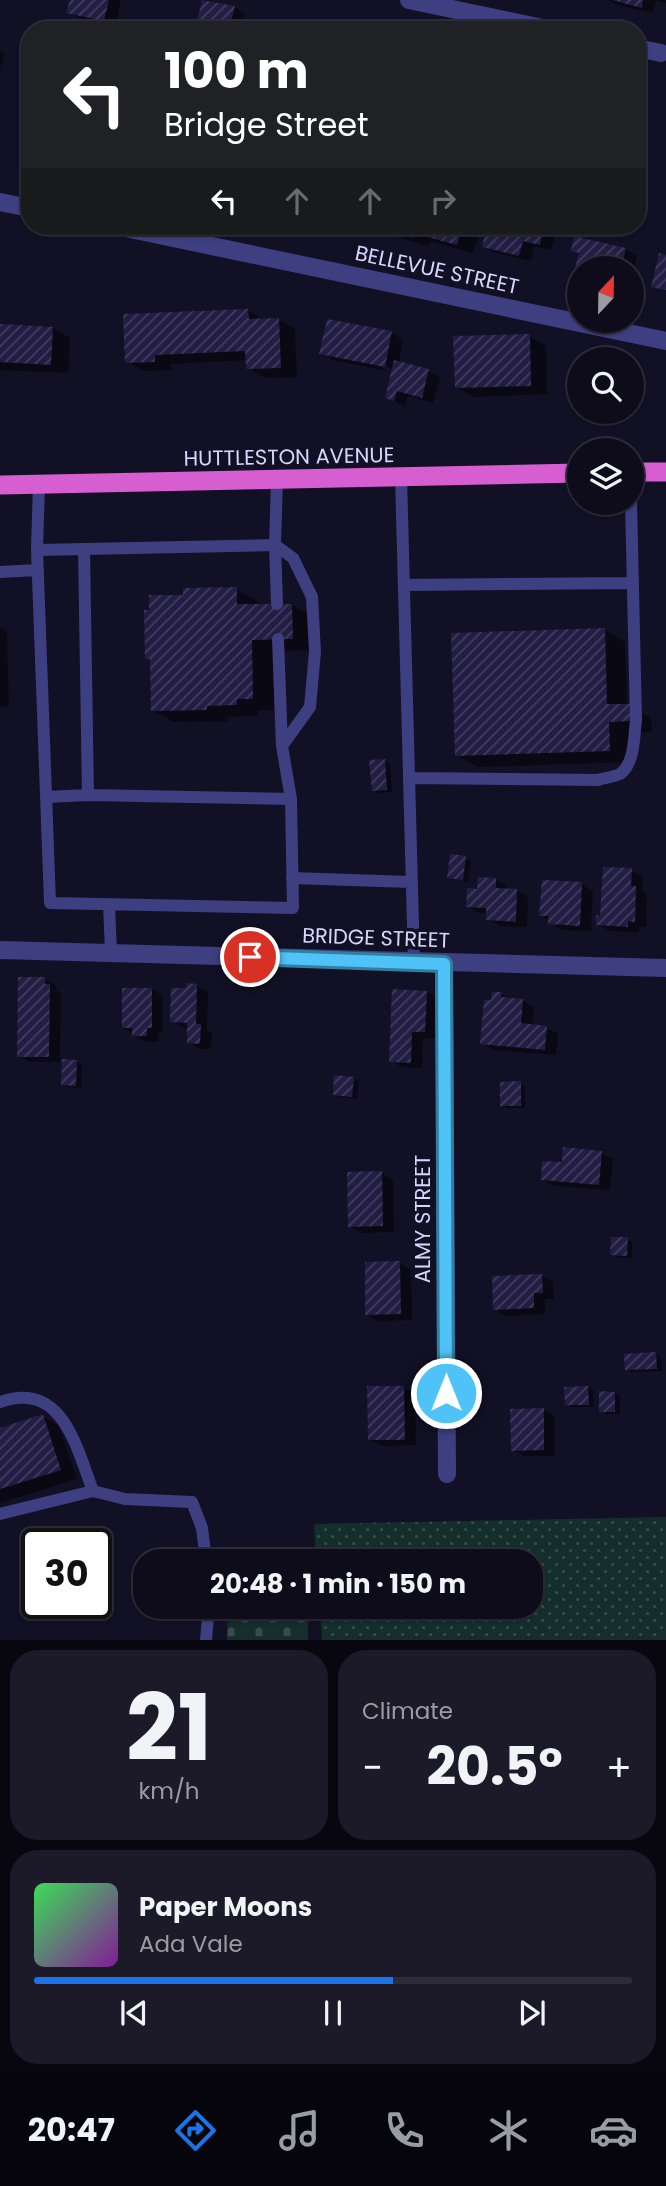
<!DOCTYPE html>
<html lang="en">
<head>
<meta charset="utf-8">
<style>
  body { margin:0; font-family:Poppins,sans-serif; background:#1c1a28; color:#f1f3f6; height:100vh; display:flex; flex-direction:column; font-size:26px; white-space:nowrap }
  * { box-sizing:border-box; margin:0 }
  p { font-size:23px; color:#9b9ba3 }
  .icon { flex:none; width:38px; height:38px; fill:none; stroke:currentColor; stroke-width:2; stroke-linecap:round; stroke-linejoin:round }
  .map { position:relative; height:1640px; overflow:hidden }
  .drawer { display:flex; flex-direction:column; gap:10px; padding:10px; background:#08070f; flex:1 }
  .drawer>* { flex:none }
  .banner { position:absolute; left:21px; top:21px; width:625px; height:214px; border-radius:28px; box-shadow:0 2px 5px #0004,0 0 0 2px #2e2c3a; background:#202124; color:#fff; overflow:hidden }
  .needle { width:46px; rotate:22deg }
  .fabs { position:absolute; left:567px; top:256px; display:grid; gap:14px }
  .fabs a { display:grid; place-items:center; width:77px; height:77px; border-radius:50%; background:#0e0c1b; box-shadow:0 2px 5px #0004,0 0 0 2px #2e2c3a; font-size:35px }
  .speed { position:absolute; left:21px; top:1528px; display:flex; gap:14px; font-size:35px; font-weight:700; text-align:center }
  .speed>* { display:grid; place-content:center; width:91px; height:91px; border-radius:50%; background:#0e0c1b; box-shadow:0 2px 5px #0004,0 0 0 2px #2e2c3a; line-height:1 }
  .speed .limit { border:4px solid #111; border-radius:10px; background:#fff; color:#111 }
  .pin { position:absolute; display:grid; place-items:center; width:60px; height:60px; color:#fff; margin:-30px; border:4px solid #fff; border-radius:50%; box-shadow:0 2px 7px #0007 }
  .me { position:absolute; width:77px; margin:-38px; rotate:0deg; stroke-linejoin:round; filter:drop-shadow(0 0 5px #0008) }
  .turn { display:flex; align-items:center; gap:24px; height:147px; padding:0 28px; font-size:32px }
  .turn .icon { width:91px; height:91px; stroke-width:2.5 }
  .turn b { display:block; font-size:49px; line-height:60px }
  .lanes { display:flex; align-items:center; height:66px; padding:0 28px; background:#0003; justify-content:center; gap:35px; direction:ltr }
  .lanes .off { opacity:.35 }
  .big { font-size:52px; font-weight:700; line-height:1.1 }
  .drawer .card { flex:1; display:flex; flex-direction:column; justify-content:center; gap:10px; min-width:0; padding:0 24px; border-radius:28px; background:#1c1a28 }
  .drawer .dial { align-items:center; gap:0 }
  .dial b { font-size:91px; line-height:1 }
  .song { display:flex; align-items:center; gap:21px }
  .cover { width:84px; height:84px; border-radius:10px; background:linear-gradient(135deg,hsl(130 70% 55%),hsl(290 70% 35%)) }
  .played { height:7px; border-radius:4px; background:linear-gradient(90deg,#1a73e8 60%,#2e2c3a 60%) }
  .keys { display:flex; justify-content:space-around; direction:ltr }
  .heat { display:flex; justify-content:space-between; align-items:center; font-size:38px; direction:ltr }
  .drawer .tiles { flex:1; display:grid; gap:10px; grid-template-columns:1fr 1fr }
  .card:last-child { grid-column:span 2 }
  .trip { position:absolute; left:133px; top:1549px; width:410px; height:70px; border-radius:28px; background:#0e0c1b; box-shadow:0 2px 5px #0004,0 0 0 2px #2e2c3a; font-weight:700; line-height:70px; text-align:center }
  .menu { display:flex; height:112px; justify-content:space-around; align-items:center; background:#06050b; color:#9b9ba3 }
  .menu .icon { width:49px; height:49px }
  .menu .selected { color:#1a73e8 }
  .menu b { font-size:32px; color:#f1f3f6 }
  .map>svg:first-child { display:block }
  .cemetery { fill:url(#cemetery-stones) }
  .park { fill:url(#park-dots) }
  .shadow { fill:#0007 }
  .building { fill:url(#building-hatch) }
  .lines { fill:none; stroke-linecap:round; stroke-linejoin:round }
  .service { stroke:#3e3f80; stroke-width:12 }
  .minor { stroke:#3e3f80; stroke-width:18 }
  .trunk { stroke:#d65ed0; stroke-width:19 }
  .route-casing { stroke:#337fa1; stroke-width:18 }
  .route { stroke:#4fc3f7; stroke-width:12 }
  .labels { text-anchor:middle; stroke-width:7; stroke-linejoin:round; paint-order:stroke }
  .street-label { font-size:21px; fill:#d8d6fc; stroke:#121024 }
</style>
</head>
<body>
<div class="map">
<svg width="666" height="1640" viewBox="0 0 666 1640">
  <defs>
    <pattern id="cemetery-stones" width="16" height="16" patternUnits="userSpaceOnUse" patternTransform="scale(1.75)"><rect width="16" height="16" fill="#142e2b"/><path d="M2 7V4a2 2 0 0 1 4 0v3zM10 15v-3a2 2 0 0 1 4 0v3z" fill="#354c4b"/></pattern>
    <pattern id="park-dots" width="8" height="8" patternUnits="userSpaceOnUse" patternTransform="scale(1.75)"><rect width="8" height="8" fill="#142e2b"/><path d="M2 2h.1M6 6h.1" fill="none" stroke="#354c4b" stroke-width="1.8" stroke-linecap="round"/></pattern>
    <pattern id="building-hatch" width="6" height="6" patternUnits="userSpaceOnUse" patternTransform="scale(1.75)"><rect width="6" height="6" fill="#231d44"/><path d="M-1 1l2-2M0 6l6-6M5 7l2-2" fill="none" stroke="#423d60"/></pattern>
  </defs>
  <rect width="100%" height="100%" fill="#121024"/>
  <path class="cemetery" d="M 228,1607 L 308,1607 L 308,1640 L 227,1640 Z"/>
  <path class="park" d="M 666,1517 L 666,1640 L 322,1640 L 320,1607 L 530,1606 L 530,1561 L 316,1561 L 314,1524 Z"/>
  <path class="shadow" d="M 71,0 L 121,0 L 115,27 L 80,18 L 68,12 Z
    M 204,0 L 234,7 L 245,14 L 242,30 L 197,30 Z
    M 608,0 L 666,0 L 666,3 L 656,0 L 653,13 L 617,5 Z
    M 0,51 L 4,53 L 0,72 Z
    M 374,226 L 481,226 L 473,253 L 430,241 L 429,246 L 403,239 Z
    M 489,226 L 523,228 L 524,226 L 554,226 L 557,227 L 551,250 L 534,246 L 531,261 L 496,253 L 484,246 Z
    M 626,249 L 637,256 L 632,278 L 632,268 L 579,268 L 579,281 L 574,278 L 580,254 L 573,250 Z
    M 248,311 L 265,320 L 279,320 L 295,329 L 297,377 L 265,378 L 248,368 L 247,360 L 171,364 L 171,370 L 144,371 L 127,362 Z
    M 328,321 L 392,333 L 403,340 L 399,363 L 428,371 L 440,378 L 433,403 L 408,396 L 405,406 L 387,398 L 394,370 L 379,361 L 377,364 L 388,371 L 333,360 L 321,353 Z
    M 0,325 L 53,328 L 70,338 L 68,373 L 0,370 Z
    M 529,336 L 546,346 L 547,394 L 473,397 L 457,387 Z
    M 236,589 L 257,601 L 257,606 L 292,605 L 313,617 L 313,650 L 273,651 L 274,710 L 258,710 L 258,716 L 228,717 L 228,721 L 173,722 L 152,710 L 152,661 L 147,658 L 184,597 Z
    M 0,627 L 7,631 L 9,706 L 0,707 Z
    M 604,630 L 625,642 L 627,705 L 651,718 L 652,732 L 629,733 L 631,762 L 478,767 L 457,755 Z
    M 384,761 L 390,764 L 392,792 L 379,793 L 374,790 Z
    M 465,858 L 471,861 L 468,882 L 449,877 Z
    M 631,870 L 643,877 L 642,891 L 647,895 L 646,927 L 639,927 L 639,932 L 609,931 L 598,924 Z
    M 496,880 L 507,886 L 507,890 L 517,891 L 528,897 L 527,927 L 499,926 L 488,919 L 488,913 L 479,913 L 468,906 Z
    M 581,884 L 593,891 L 591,931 L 561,930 L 541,915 Z
    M 44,979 L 56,985 L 56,990 L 61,993 L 60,1062 L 30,1062 L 19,1056 Z
    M 196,985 L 208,992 L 207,1030 L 212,1032 L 211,1049 L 200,1049 L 188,1042 L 189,1028 L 183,1028 L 172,1021 L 188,990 Z
    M 152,989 L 163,996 L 163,1033 L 158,1033 L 158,1042 L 145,1042 L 123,1027 Z
    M 427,992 L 438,999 L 437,1038 L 423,1038 L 422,1068 L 402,1067 L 391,1061 Z
    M 501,994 L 511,1000 L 523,1001 L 534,1007 L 532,1026 L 547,1028 L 558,1034 L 556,1055 L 493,1050 L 482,1043 L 493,1002 Z
    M 77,1062 L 82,1065 L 81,1088 L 68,1087 L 63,1084 Z
    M 353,1078 L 359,1081 L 357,1099 L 340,1097 L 335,1094 Z
    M 520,1083 L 525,1086 L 525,1108 L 507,1108 L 502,1105 Z
    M 601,1152 L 613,1159 L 610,1190 L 554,1186 L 542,1179 L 563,1164 Z
    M 381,1173 L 393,1180 L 394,1232 L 361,1233 L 350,1226 Z
    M 627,1239 L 632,1242 L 632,1258 L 617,1257 L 612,1254 Z
    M 400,1263 L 411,1270 L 412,1320 L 378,1321 L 367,1314 Z
    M 542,1276 L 553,1282 L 554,1299 L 545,1299 L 545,1314 L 506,1316 L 495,1309 Z
    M 656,1354 L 661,1357 L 662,1371 L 632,1372 L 627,1369 Z
    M 404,1388 L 415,1394 L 416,1445 L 381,1446 L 370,1439 Z
    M 588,1388 L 593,1391 L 594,1407 L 572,1407 L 566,1404 Z
    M 615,1393 L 620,1396 L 620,1414 L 606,1414 L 601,1411 Z
    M 543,1410 L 555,1416 L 555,1456 L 524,1456 L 513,1450 Z
    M 43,1416 L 59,1426 L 77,1479 L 0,1503 L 0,1430 Z"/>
  <path class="building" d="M 70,0 L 109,0 L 104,21 L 66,13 Z
    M 202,0 L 235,6 L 229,30 L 195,30 Z
    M 612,0 L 643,0 L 642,8 Z
    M 55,22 L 77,29 L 77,30 L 52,30 Z
    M 127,22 L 148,26 L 148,30 L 125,30 Z
    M 385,226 L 462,226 L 457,245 L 413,233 L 412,238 L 384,230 Z
    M 487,226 L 544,226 L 540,245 L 523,241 L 519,256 L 482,247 Z
    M 574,236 L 626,248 L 621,268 L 579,268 L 579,281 L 572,279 L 579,253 L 571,251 Z
    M 659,253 L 666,255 L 666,290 L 651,287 Z
    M 248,309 L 249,319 L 279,318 L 281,368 L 246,369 L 245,351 L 155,355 L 155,362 L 125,363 L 123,314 Z
    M 327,319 L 392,331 L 385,367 L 319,354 Z
    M 0,324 L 53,327 L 51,365 L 0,362 Z
    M 530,334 L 531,386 L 455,388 L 453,336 Z
    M 394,360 L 429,369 L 422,398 L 397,391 L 394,401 L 385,398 Z
    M 237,587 L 237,604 L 292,604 L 293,639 L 252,640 L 253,699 L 237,699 L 237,705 L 207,706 L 207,710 L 151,711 L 150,659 L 145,659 L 144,610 L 149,610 L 149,595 L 183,595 L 183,588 Z
    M 605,628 L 607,704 L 631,704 L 631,721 L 609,722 L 610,751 L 455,756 L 451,633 Z
    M 385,759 L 387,790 L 372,791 L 369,760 Z
    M 450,854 L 466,856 L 463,880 L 447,878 Z
    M 603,867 L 632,868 L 631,886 L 636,886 L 635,922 L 628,921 L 628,927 L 596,925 L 596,915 L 600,916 Z
    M 478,877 L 496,878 L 496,888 L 517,889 L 516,922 L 486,920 L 486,908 L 466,907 L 467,888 L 477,889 Z
    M 542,880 L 582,882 L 580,926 L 548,924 L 548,916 L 539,916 Z
    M 18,977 L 45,977 L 45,984 L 50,984 L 49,1057 L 17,1057 Z
    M 186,983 L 197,984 L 196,1024 L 201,1024 L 200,1044 L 187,1043 L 187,1023 L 170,1022 L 171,988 L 186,988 Z
    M 122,988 L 152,988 L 152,1028 L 147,1028 L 147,1036 L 132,1036 L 132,1028 L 122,1028 Z
    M 392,989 L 427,991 L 425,1032 L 412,1032 L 411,1063 L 389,1062 Z
    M 492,992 L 502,992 L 501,997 L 523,999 L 521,1023 L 547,1026 L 545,1050 L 480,1044 L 484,1000 L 491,1000 Z
    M 62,1059 L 77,1060 L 76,1086 L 61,1085 Z
    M 334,1075 L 354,1077 L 352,1097 L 333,1095 Z
    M 521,1081 L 521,1106 L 500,1106 L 500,1082 Z
    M 563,1147 L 602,1151 L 599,1185 L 541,1180 L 542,1161 L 562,1162 Z
    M 382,1171 L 383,1226 L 348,1227 L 347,1172 Z
    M 611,1237 L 628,1237 L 627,1256 L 610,1255 Z
    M 400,1261 L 401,1314 L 365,1315 L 365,1262 Z
    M 542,1274 L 543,1293 L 534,1293 L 534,1308 L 493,1310 L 492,1276 Z
    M 656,1352 L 657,1369 L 625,1370 L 624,1354 Z
    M 367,1386 L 404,1386 L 405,1440 L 368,1440 Z
    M 588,1386 L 589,1405 L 565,1405 L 564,1387 Z
    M 599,1391 L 615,1392 L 615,1412 L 599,1412 Z
    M 544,1408 L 544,1450 L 511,1451 L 510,1409 Z
    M 43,1414 L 61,1470 L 0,1489 L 0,1428 Z"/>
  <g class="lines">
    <path class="service" d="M 401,477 L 414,963
      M 277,480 L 275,545 L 277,604
      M 39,484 L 37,550 L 275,545 L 293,558 L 312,597 L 315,652 L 310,707 L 282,746
      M 84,549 L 88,795
      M 37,550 L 50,903 L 293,908 L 291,799 L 282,746 L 278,639
      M 0,572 L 38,570
      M 404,585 L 633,583
      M 409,778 L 598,780 C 604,778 614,777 620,774 C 635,764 634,735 636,720 L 631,502
      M 46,797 L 88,795 L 291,799
      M 292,878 L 410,882
      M 109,904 L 111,953
      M 0,1402 C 62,1380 76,1446 93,1491
      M 0,1514 L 93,1491 L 125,1499 L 192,1502 L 202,1528 L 206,1561
      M 206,1640 L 209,1606"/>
    <path class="minor" d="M 409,0 L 552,30
      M 637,48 L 661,53
      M 0,202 L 30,208
      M 116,226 L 666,341
      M 0,950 L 666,968
      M 444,963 L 447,1474"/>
    <path class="trunk" d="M 632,472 L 666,472
      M 0,485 L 579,473"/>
  </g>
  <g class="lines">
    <defs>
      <path id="route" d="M 250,957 L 444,964 L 446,1393"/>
    </defs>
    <use href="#route" class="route-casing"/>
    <use href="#route" class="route"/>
  </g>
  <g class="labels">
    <g class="street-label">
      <text transform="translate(437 270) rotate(12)" y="7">BELLEVUE STREET</text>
      <text transform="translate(289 457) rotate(-1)" y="7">HUTTLESTON AVENUE</text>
      <text transform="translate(376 938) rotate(2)" y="7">BRIDGE STREET</text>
      <text transform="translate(423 1219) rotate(-90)" y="7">ALMY STREET</text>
    </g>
  </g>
</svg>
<div class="fabs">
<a><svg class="needle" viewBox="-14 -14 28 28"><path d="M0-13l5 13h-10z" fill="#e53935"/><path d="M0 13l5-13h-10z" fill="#9b9ba3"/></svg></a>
<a><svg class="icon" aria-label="search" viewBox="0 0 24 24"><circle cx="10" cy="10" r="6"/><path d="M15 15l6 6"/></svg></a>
<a><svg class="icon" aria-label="layers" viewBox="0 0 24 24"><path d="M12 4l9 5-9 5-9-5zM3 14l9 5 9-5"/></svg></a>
</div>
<div class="speed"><div class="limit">30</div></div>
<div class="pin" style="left:250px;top:957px;background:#d93025"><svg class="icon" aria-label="arrive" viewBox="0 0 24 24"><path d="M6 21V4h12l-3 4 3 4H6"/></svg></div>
<svg class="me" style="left:446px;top:1393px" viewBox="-20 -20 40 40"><circle r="17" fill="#4fc3f7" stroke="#fff" stroke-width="3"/><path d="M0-11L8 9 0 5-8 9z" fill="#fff"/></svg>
<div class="trip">20:48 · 1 min · 150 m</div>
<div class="banner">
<div class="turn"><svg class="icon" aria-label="left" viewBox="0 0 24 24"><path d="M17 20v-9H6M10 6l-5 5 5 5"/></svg><div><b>100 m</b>Bridge Street</div></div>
<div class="lanes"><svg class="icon" aria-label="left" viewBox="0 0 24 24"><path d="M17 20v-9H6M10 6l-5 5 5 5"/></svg><svg class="icon off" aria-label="ahead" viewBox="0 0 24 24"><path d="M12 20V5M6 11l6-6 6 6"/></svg><svg class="icon off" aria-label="ahead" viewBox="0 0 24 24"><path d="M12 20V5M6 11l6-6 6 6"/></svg><svg class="icon off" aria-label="right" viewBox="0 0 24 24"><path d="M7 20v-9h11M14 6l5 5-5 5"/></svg></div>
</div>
</div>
<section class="drawer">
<div class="tiles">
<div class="card dial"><b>21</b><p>km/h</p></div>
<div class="card"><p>Climate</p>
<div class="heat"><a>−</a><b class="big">20.5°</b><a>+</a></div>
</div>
<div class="card">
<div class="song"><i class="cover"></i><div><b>Paper Moons</b><p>Ada Vale</p></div></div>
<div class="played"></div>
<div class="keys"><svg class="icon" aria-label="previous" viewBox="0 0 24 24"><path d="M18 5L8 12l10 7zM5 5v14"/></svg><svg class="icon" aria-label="pause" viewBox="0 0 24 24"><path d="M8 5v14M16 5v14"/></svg><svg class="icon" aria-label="next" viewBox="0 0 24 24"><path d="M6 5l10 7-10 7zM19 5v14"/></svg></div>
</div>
</div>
</section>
<nav class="menu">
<b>20:47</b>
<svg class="icon selected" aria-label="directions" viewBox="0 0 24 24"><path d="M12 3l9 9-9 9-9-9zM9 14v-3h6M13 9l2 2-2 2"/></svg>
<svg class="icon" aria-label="music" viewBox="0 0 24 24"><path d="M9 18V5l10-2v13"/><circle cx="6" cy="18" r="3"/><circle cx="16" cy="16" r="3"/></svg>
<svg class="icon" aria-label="phone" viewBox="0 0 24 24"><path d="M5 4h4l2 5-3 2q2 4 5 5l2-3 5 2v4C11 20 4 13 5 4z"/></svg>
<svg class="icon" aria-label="climate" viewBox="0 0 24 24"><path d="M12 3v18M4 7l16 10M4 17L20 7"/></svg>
<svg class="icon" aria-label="car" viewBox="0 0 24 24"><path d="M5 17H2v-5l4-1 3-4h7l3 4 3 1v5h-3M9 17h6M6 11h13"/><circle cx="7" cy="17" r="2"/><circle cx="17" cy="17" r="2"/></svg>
</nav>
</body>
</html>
